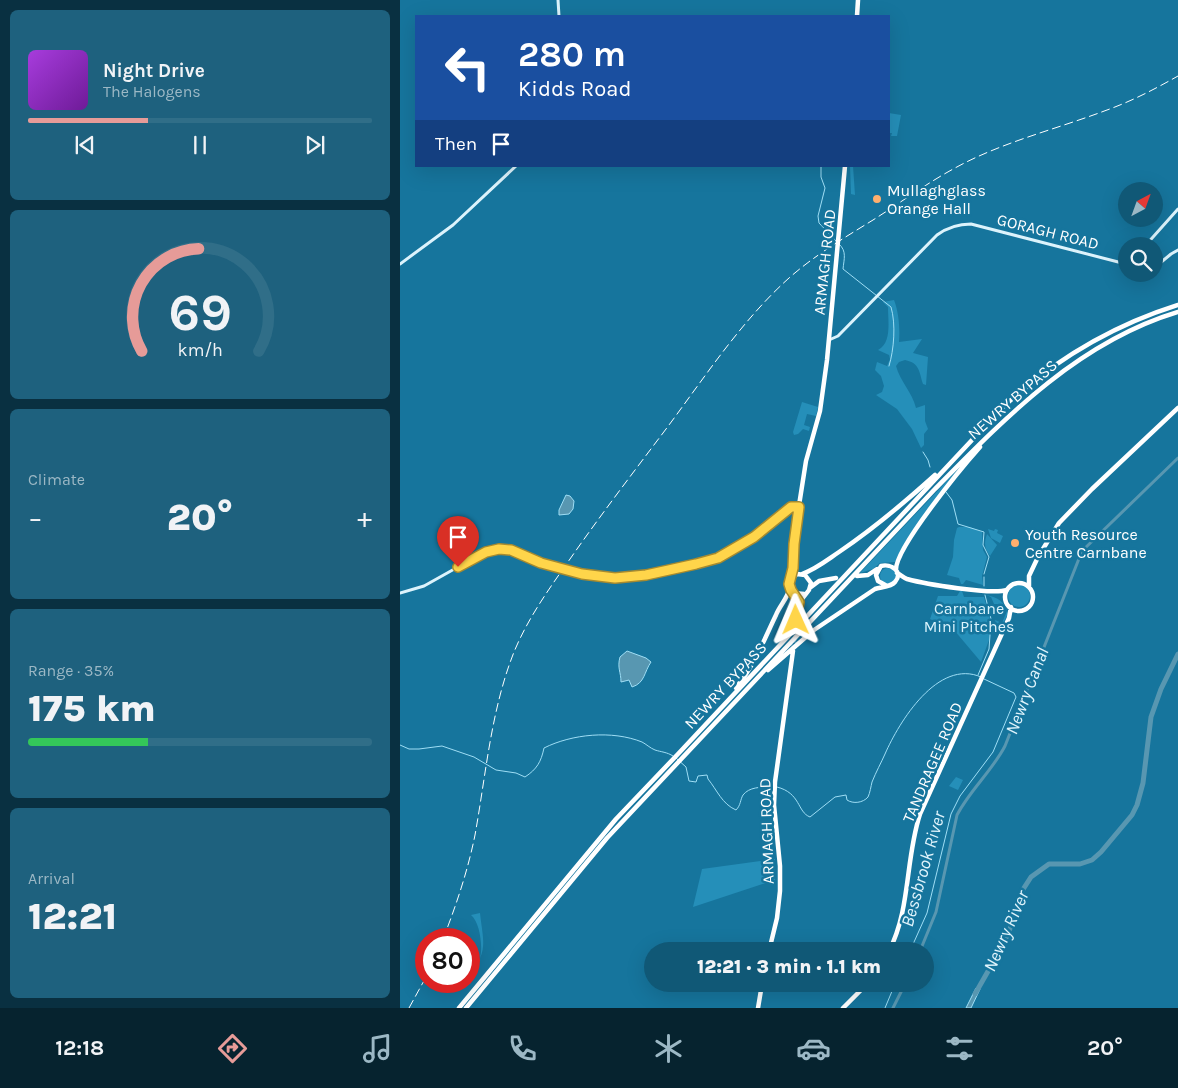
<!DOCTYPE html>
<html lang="en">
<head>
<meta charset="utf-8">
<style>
  body { margin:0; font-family:Karla,sans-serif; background:#1e617e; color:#f1f3f6; height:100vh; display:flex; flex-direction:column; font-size:19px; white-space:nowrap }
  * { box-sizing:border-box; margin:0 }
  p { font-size:16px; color:#9cb8c5 }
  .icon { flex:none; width:28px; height:28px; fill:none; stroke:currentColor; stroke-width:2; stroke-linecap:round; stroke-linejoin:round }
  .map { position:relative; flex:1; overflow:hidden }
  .details { display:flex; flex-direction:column; gap:10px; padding:10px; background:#093041; width:400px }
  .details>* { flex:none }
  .guide { position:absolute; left:15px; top:15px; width:475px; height:152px; border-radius:0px; box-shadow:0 5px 20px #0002; background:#1a4fa0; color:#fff; overflow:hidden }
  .needle { width:32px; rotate:41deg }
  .fabs { position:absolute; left:718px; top:182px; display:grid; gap:10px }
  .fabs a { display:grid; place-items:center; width:45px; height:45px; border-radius:50%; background:#105876; box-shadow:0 5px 20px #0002; font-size:25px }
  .speed { position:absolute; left:15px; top:928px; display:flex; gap:10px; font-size:25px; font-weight:700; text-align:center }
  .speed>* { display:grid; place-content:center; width:65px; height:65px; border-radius:50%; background:#105876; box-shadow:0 5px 20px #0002; line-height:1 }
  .speed .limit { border:8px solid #d22; background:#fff; color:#111 }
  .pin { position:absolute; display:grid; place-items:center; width:42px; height:42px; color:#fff; margin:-51px -21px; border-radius:50% 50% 50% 0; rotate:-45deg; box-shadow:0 0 5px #0007 }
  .pin .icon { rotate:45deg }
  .me { position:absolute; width:55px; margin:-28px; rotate:359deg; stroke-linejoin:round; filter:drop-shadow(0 0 4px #0008) }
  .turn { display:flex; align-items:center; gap:18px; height:105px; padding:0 20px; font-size:22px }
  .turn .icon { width:65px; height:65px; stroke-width:2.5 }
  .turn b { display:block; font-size:35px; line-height:42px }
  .then { display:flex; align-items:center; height:48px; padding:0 20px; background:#0003; gap:10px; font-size:19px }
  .big { font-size:38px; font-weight:800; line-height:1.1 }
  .details .tile { flex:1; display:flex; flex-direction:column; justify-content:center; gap:8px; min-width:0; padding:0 18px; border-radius:8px; background:#1e617e }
  .details .dial { align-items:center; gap:0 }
  .dial svg { height:130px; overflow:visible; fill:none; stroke:#306e88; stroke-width:7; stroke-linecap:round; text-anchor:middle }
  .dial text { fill:#f1f3f6; stroke:none }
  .song { display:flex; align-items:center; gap:15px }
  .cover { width:60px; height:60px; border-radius:8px; background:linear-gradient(135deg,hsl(280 70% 55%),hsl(280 70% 35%)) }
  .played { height:5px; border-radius:2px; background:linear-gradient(90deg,#e69b98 35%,#306e88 35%) }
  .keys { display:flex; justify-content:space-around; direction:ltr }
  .heat { display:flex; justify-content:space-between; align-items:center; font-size:28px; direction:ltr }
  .charge { height:8px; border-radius:4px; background:linear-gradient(90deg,#34c759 35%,#306e88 0) }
  .trip { position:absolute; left:244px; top:942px; width:290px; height:50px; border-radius:25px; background:#105876; box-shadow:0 5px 20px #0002; font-weight:800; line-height:50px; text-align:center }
  .menu { display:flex; height:80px; justify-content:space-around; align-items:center; background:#06232f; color:#9cb8c5 }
  .menu .icon { width:35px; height:35px }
  .menu .on { color:#e69b98 }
  .menu b { font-size:22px; color:#f1f3f6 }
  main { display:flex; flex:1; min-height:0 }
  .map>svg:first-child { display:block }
  .green { fill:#258fb9 }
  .water { fill:#5897b1; stroke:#9fdef5 }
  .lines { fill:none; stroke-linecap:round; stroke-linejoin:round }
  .stream { stroke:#9fdef5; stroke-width:1 }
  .canal { stroke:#5897b1; stroke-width:3 }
  .river { stroke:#5897b1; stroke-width:5 }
  .highway-tunnel { stroke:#4591b1; stroke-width:4.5; stroke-dasharray:4.5 2; stroke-linecap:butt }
  .secondary { stroke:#dcf3fc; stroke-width:3 }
  .highway { stroke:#fff; stroke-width:4.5 }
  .rail { stroke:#fff; stroke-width:1; stroke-dasharray:9 4; stroke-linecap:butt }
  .route-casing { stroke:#a68a30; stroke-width:12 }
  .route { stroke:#ffd54a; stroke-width:9 }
  .poi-dot { fill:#ffaf6e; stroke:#16759d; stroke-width:2 }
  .labels { text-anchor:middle; stroke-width:5; stroke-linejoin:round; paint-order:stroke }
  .poi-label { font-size:16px; fill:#fff; stroke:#16759d; text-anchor:start }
  .street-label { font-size:16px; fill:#fff; stroke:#16759d }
  .park-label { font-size:16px; fill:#dbf4fd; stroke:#16759d }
  .water-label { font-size:18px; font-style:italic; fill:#e0f4fc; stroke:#16759d }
</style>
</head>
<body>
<main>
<section class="details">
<div class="tile">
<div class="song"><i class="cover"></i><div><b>Night Drive</b><p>The Halogens</p></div></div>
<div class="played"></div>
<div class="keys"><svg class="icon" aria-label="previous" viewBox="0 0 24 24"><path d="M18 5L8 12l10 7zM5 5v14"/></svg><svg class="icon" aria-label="pause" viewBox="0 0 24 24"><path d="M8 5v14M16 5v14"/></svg><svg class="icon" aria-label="next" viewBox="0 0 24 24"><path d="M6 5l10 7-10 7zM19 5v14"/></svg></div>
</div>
<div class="tile dial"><svg viewBox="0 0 100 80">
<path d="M14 69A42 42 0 1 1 86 69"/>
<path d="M14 69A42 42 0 0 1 49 6" stroke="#e69b98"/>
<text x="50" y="56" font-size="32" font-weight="700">69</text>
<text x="50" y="72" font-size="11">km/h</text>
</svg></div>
<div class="tile"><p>Climate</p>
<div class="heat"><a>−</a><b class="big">20°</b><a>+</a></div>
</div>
<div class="tile"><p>Range · 35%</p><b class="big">175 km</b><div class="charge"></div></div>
<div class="tile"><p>Arrival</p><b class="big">12:21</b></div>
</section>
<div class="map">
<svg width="778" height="1008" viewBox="0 0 778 1008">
  <rect width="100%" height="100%" fill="#16759d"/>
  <path class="green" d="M 489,113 L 501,115 L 497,136 L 491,136 L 492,133 L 489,133 Z
    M 450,166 L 453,166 L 455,195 L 451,194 Z
    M 494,300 C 499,313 500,329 499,342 L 522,339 L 513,353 L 528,357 L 526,385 L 523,384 C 519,372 520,363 505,360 L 499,362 L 496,366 C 500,381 512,392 516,408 L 525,405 L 525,421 L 528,429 L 524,434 L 524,445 L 521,448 L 512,429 L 497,409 L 476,395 L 482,392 L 484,386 L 481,376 L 475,370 L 477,362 L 487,366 L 490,359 L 489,355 L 478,350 C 492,343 488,321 488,307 L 483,302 Z
    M 402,402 L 418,407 L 416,416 L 407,414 L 404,425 L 410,427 L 409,431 L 403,429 L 398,434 L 394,435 L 393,432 Z
    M 560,467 L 522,518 L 495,562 L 480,563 L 473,569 L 460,573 Z
    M 559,527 L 570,527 L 582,532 L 583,550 L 587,557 L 582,576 L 583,585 L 566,580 L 563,584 L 561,584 L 559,578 L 547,575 L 553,557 L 554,540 L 557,528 Z
    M 588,529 L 594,531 L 595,529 L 598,530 L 597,533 L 603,536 L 600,543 L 591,538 Z
    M 587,534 L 597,545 L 590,556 C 584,548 584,543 587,534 Z
    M480 576a8 8 0 1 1 16 0a8 8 0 1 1-16 0Z
    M608 596a11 11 0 1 1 22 0a11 11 0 1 1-22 0Z
    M 560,591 L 562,591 L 564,597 L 584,597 L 590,619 L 592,620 L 589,640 L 581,662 L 554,630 L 530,619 L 538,596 L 557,596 Z
    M 586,595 C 598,597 605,602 608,614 L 601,627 L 596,624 L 595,620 L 602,623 L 607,611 L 604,606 L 598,607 L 597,604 L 594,604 L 591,597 Z
    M 556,777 L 563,780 L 558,790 L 549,786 Z
    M 375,859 L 375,880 L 293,907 L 302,869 Z
    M 80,913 C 83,941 89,952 69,974 C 71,968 77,964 80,958 C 83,947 80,922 71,915 Z"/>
  <path class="water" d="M 166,495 L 170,496 L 174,501 L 173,509 L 169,514 L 159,515 L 159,510 Z
    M 227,651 L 246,658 L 251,662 C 244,672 245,683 232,687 L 229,680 L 221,682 C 221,672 217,668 220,657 Z
    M 576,988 L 580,989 L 571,1008 L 566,1008 Z"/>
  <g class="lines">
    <path class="stream" d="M 421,166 L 421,177 L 425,188 L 418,216 L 419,223 L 436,241
      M 439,244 C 447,251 444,259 443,269 L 491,307 C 496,324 494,350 489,366
      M 523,452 L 528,460 L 530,467
      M 546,492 L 552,500 L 558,524 L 584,532 L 583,545 L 589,557 L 584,574
      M 584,577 L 584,586
      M 585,595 L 591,619
      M 578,675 L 589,649 L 591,621
      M 0,745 L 9,749 L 19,749 L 42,746 L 74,757 L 96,770 L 116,773 L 125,777 C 137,769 141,762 144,748 C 172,734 212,730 242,742 C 246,744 250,748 255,750 C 261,752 267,752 273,756
      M 276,758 L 286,767 L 289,781 L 296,782 L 298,776 L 307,775 L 308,779 C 317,790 322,804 336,810 C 341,805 340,800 343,795 C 349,787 361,787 370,787
      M 377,787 C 401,793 397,812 410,817 L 435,797 L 446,795 L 447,800 C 453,804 463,803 468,797 C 470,793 471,786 472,782 C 476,772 481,763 485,754 C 499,722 538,658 581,677
      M 510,951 L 527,913 L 551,814 L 560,796 L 593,752 L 616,697 L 614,693 L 584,679
      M 485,1008 L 495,984"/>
    <path class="canal" d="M 520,951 L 536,912 L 557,815 C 570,790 592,771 605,746 L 682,551 L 778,458
      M 493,1008 L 505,984"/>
    <path class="river" d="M 575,994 L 603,945 L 616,914 L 622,891 L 631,877 L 649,864 L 680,864 L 692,860 L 701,852 L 732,815 L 737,805 L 743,783 L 751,717 L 761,689 L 778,654"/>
    <path class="highway-tunnel" d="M 393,649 L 397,621"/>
    <path class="secondary" d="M 158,0 L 159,16
      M 745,246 L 778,209
      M 0,264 L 53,225 L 116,166
      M 754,268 L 771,254 L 778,250
      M 429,340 L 438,336 L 537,235 C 548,227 558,224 571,224 L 726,264
      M 0,593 L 24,586 L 74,558 L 93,550 L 99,549 L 119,552 L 151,567 L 203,578 L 215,578 L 246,575 L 296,564 L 317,558 L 336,548 L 354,537 L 391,507 L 399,507"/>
    <path class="highway" d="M 457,16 L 458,0
      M 496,570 C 495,548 563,466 580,447
      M 497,573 C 501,575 504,578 507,579 C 525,584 591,595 607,590
      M 402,574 C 416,569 427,560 439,552 C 473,529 504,503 535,475
      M 457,576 L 468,575 L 477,569
      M 392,578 L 395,531 L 406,461 L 420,411 L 427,360 L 445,166
      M605 597a14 14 0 1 1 28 0a14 14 0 1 1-28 0Z
      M 411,587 L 419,581 L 436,578
      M 629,587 L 629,576 L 638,557 L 659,523 L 692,489 L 778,408
      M 397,621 L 399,603 L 409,590 L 411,583 L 405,575 L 397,574 L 392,578 L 390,587 L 394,593 L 404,594
      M 368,670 L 414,630 L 475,589 C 481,587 491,587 495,582 C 504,572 491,563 481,566 L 476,575 L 478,581 L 487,586
      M 336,688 C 355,664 363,642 376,615 C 380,605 388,598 390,587
      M 369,951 L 377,918 L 380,891 L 380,866 L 374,805 L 375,782 L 393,651
      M 489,951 C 511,908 505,860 520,814 L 609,618 L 611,607
      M 59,1008 L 216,819 L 278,754 L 602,408 C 653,361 711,326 778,305
      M 66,1008 L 207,838 L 534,490 C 605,418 678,342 778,312
      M 358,1008 L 362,984
      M 443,1008 L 467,984"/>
    <path class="rail" d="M 43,939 C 56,906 68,870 75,835 C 86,774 91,710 114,652 C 128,618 149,589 170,559 C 200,516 232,474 263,433 C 303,380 340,322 389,278 C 415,255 444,238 473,220 C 500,203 527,183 555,168 C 602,142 657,129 707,110 C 732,101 755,89 778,76
      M 9,1008 L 26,977"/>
  </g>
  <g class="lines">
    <defs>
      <path id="route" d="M 58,567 L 86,552 L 99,549 L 111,550 L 141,563 L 182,574 L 215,578 L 246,575 L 296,564 L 318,558 L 354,537 L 391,507 L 399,507 L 394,544 L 393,568 L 389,584 L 391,590 L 399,602 L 396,620"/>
    </defs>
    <use href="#route" class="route-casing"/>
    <use href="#route" class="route"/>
  </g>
  <g class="poi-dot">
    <circle cx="477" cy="199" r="5"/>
    <circle cx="615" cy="543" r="5"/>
  </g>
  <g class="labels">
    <g class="poi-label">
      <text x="487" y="196">Mullaghglass<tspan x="487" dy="18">Orange Hall</tspan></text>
      <text x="625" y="540">Youth Resource<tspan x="625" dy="18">Centre Carnbane</tspan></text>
    </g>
    <g class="street-label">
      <text transform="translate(648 231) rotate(14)" y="6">GORAGH ROAD</text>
      <text transform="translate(424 262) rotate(-84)" y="6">ARMAGH ROAD</text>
      <text transform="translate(612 399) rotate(-41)" y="6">NEWRY BYPASS</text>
      <text transform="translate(325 685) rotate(-47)" y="6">NEWRY BYPASS</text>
      <text transform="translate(532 762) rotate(-67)" y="6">TANDRAGEE ROAD</text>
      <text transform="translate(366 831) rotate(-92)" y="6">ARMAGH ROAD</text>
    </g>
    <g class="park-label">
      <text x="569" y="614">Carnbane<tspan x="569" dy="18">Mini Pitches</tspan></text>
    </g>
    <g class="water-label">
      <text transform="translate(627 691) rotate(-69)" y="6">Newry Canal</text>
      <text transform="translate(523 869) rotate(-74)" y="6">Bessbrook River</text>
      <text transform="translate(606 931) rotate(-66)" y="6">Newry River</text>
    </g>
  </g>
</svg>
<div class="fabs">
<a><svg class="needle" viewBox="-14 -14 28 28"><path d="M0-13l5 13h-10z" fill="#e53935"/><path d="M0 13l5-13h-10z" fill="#9cb8c5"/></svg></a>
<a><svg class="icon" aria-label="search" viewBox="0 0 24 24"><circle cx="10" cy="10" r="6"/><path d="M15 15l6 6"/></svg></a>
</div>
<div class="speed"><div class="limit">80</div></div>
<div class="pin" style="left:58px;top:567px;background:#d93025"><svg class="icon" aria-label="arrive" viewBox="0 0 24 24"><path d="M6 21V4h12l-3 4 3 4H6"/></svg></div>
<svg class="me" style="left:396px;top:620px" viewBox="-20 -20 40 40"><path d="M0-17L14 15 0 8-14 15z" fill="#ffd54a" stroke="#fff" stroke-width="4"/></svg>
<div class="trip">12:21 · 3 min · 1.1 km</div>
<div class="guide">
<div class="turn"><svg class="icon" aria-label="left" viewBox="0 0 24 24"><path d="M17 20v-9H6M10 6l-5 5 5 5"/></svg><div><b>280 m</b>Kidds Road</div></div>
<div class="then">Then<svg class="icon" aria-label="arrive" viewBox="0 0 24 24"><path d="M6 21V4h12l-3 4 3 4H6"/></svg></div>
</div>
</div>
</main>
<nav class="menu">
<b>12:18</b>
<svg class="icon on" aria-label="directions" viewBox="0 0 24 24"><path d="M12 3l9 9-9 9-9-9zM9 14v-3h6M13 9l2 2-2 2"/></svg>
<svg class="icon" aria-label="music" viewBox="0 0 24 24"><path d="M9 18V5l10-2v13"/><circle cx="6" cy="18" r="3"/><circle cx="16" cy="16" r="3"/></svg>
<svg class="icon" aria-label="phone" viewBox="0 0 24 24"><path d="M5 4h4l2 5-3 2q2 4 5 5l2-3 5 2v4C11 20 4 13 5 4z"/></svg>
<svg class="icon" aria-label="climate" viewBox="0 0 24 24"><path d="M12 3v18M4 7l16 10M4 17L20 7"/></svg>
<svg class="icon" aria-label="car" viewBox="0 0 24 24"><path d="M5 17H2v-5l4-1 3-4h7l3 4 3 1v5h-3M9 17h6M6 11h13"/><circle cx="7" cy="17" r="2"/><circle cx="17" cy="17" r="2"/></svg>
<svg class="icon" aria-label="filters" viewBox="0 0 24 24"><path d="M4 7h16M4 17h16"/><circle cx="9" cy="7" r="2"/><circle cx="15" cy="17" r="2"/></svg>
<b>20°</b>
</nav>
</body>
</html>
